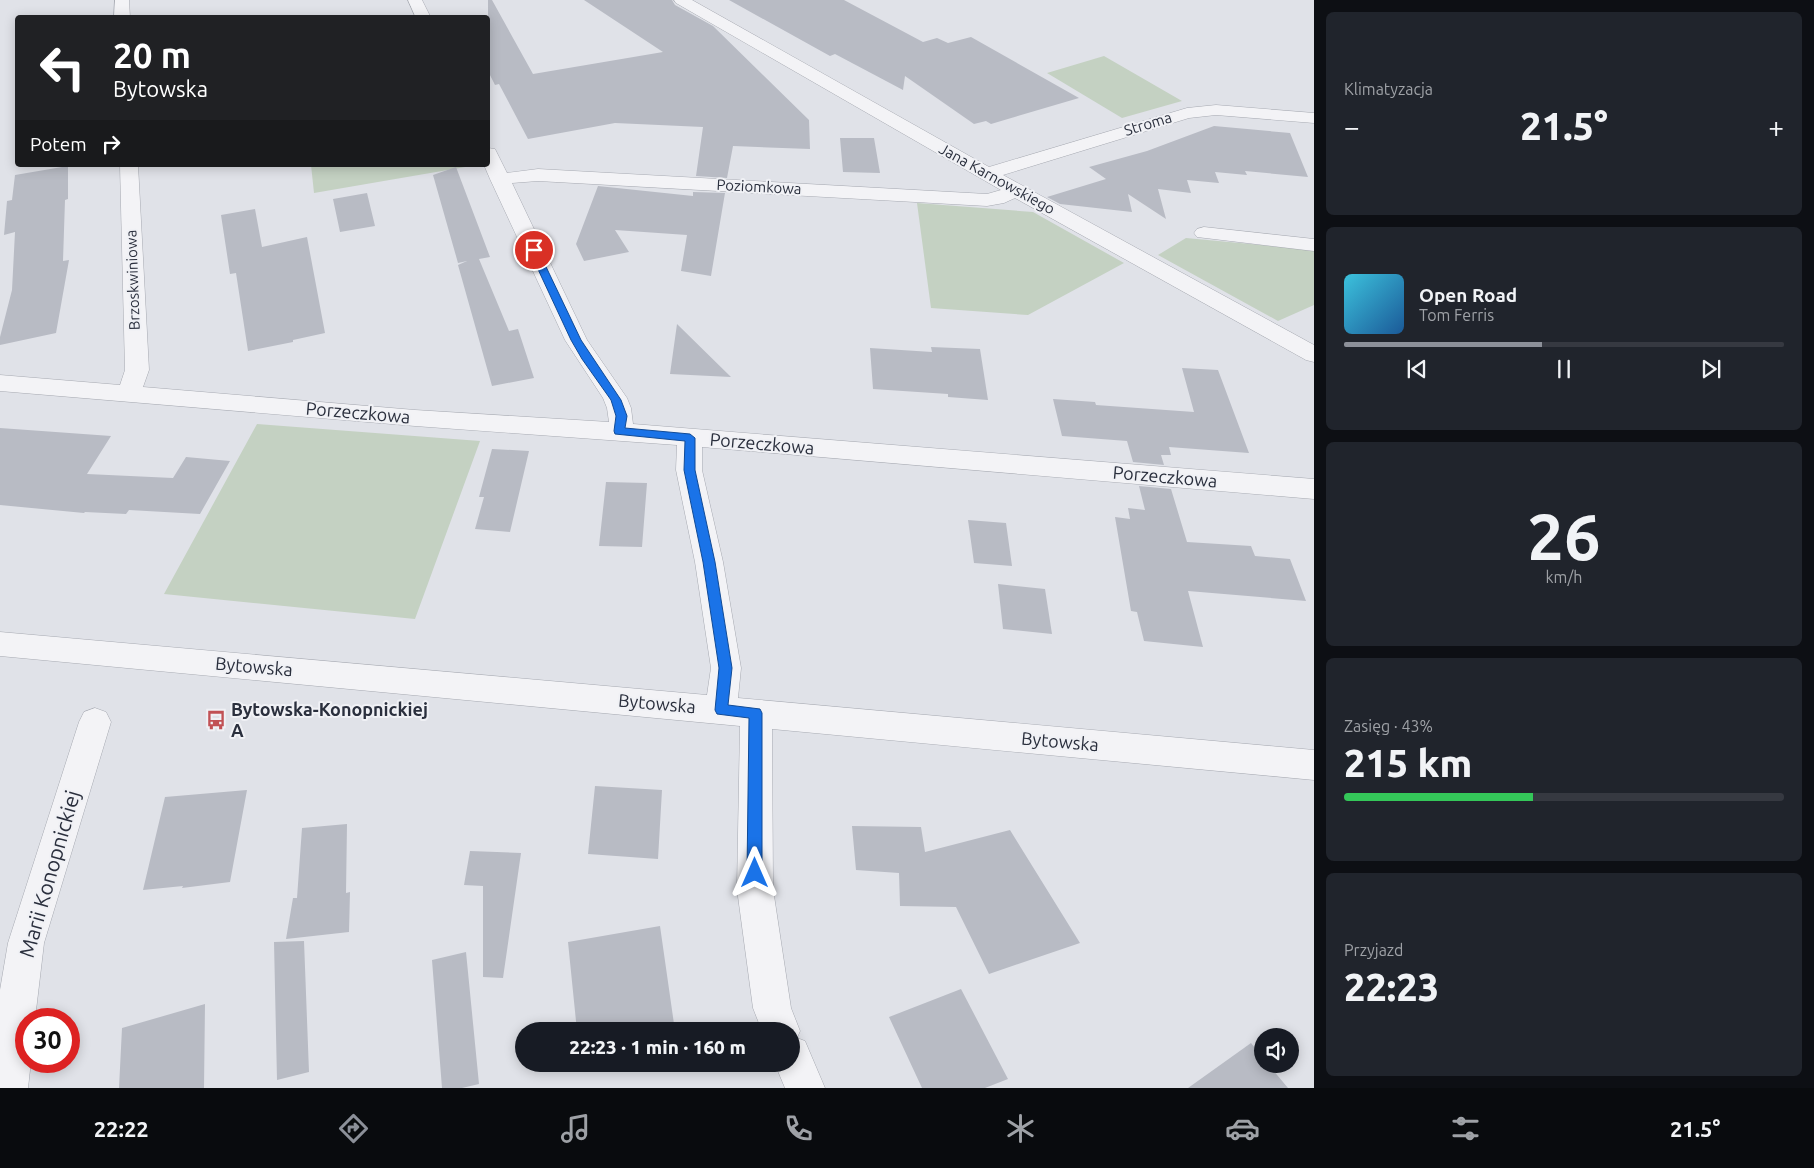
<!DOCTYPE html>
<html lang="pl">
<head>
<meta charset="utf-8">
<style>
  body { margin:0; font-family:Ubuntu,sans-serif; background:#20242c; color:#f1f3f6; height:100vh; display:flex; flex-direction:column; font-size:19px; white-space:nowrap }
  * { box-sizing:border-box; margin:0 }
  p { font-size:16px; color:#9ea1a6 }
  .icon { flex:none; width:28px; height:28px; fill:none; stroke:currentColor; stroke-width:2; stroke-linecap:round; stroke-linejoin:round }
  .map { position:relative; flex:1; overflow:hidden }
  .sheet { display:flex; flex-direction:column; gap:12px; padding:12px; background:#0d0f14; width:500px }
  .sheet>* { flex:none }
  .guide { position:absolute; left:15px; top:15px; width:475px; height:152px; border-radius:5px; box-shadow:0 2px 12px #0003; background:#202124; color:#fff; overflow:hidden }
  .controls { position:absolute; left:1254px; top:1028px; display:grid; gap:10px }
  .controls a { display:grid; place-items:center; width:45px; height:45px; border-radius:50%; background:#171b24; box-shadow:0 2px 12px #0003; font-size:25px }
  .speed { position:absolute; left:15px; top:1008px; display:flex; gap:10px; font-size:25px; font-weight:700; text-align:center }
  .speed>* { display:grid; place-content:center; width:65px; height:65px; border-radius:50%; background:#171b24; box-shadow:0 2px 12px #0003; line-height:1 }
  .speed .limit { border:8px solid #d22; background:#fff; color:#111 }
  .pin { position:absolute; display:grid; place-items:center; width:42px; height:42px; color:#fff; margin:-21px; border:2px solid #fff; border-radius:50%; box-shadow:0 1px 5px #0007 }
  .me { position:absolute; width:55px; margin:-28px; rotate:0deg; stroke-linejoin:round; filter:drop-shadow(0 0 4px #0008) }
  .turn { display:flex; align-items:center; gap:18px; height:105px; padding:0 15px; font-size:22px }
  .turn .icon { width:65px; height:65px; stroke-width:2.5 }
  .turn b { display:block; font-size:35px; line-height:42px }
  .then { display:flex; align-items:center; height:48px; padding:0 15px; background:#0003; gap:10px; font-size:19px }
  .big { font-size:38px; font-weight:800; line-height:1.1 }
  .sheet .tile { flex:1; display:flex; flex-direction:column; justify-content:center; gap:8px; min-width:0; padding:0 18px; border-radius:8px; background:#20242c }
  .sheet .dial { align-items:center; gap:0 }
  .dial b { font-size:65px; line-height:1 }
  .song { display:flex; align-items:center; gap:15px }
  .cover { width:60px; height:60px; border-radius:8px; background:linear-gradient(135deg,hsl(190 70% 55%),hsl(210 70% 35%)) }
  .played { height:5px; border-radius:2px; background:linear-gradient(90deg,#8c9099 45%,#363941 45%) }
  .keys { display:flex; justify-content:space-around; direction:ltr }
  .heat { display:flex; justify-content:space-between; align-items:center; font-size:28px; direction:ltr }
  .charge { height:8px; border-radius:4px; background:linear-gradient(90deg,#34c759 43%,#363941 0) }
  .trip { position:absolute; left:515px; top:1022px; width:285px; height:50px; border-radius:25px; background:#171b24; box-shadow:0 2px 12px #0003; font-weight:800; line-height:50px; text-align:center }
  .tabs { display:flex; height:80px; justify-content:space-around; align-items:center; background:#090b0e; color:#9ea1a6 }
  .tabs .icon { width:35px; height:35px }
  .tabs .selected { color:#8c9099 }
  .tabs b { font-size:22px; color:#f1f3f6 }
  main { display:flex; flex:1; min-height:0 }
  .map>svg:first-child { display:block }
  .green { fill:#c4d1c2 }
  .building { fill:#b8bbc4 }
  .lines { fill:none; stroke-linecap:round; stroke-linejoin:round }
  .minor-casing { stroke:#a6a9b1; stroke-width:1 }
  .minor { fill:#f3f3f6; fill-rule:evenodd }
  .route { fill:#1a73e8; stroke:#114b97 }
  .labels { text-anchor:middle; stroke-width:4; stroke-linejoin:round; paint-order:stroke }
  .far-street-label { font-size:15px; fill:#2a2f3d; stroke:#f0f1f5 }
  .street-label { font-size:18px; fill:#2a2f3d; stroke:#f0f1f5 }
  .poi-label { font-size:18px; font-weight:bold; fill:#2a2f3d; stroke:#f0f1f5; text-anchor:start }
  .near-street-label { font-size:21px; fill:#2a2f3d; stroke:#f0f1f5 }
</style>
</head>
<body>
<main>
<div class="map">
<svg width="1314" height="1088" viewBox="0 0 1314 1088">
  <rect width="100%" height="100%" fill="#e0e2e8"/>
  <path class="green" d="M 1104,56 L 1182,101 L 1122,118 L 1047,73 Z
    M 311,165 L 471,165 L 471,166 L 314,193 Z
    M 917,203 L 1033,212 L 1124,263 L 1028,315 L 931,308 Z
    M 1186,238 L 1314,250 L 1314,305 L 1278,321 L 1158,255 Z
    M 257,424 L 480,441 L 415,619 L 164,594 Z"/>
  <path class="building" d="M 488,0 L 492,0 L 533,74 L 663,52 L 584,0 L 672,0 L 675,5 L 713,26 L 809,120 L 810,149 L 733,146 L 727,178 L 696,176 L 703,127 L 615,123 L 528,139 L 499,84 L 495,85 L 488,71 Z
    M 729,0 L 844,0 L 923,42 L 937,38 L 948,43 L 971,37 L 1079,98 L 991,124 L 986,121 L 974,124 L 905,76 L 903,90 L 835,54 L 830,56 Z
    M 1214,126 L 1290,133 L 1308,177 L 1245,171 L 1247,175 L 1215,172 L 1219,183 L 1187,180 L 1191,193 L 1158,189 L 1166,219 L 1128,194 L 1132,212 L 1060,204 L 1047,197 L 1106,179 L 1089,167 L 1147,151 Z
    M 840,138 L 874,138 L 880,173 L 843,172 Z
    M 68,166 L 68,199 L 65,200 L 63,261 L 69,260 L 56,333 L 0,345 L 0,337 L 12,290 L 15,232 L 4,235 L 7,201 L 12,200 L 15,175 Z
    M 456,167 L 490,257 L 479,259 L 509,331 L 518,329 L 534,378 L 492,386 L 458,265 L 467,261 L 458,263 L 433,175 Z
    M 598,186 L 693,196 L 693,192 L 725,193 L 711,276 L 681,271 L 687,235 L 615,230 L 629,252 L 584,261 L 576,244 Z
    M 367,193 L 375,226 L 340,232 L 333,199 Z
    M 255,209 L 262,247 L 307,237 L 325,333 L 293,340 L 293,342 L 248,351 L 236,273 L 230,274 L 221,215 Z
    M 677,324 L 731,377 L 670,374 Z
    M 931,347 L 980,349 L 988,400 L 948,397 L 948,394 L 873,389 L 870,348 L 932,352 Z
    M 1182,368 L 1218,370 L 1249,453 L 1169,447 L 1171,455 L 1161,455 L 1164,465 L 1133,462 L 1127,441 L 1062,436 L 1053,399 L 1095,402 L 1096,405 L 1194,412 Z
    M 0,428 L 111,436 L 87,474 L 173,478 L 186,457 L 230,461 L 200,514 L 129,510 L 126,514 L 85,512 L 84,513 L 0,505 Z
    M 492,449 L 529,451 L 510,532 L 475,529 L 484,497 L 479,497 Z
    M 606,482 L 647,483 L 642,547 L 599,546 Z
    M 1139,486 L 1171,489 L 1187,542 L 1251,546 L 1255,556 L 1290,559 L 1306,601 L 1188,591 L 1203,647 L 1144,641 L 1137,612 L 1131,611 L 1115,517 L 1130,519 L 1128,508 L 1145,510 Z
    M 968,520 L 1006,523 L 1012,566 L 974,563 Z
    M 998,584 L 1045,589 L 1052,634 L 1003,629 Z
    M 595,786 L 662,790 L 658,859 L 588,854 Z
    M 247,790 L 230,882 L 182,888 L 183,886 L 143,890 L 165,797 Z
    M 347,824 L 346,893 L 350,892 L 349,932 L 286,939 L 293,898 L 297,898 L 302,828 Z
    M 852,826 L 921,827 L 925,852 L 1010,830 L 1080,943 L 989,974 L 956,907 L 900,906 L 899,873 L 856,870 Z
    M 470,851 L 521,853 L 503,978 L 483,977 L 483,886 L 464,885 Z
    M 660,926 L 675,1031 L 577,1031 L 568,942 Z
    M 304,941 L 309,1072 L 277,1080 L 274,942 Z
    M 466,952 L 479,1084 L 462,1088 L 442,1088 L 432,960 Z
    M 961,989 L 1008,1079 L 985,1088 L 922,1088 L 889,1017 Z
    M 205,1004 L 204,1088 L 119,1088 L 122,1028 Z
    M 1251,1043 L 1262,1057 L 1262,1064 L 1268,1064 L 1288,1088 L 1188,1088 Z"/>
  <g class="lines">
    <defs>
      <path id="minor" d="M 115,0 L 129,0 L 130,18 L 114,18 Z
        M 408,0 L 422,0 L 431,18 L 416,18 Z
        M 674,0 L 692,0 L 989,167 L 1187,108 L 1216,105 L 1314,113 L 1314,123 L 1216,115 L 1189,118 L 1003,175 L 1314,345 L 1314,362 L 1306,360 L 1015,198 L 1004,203 L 987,206 L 538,181 L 512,183 L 587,340 L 627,398 L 631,408 L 633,424 L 1314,479 L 1314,499 L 702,447 L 702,470 L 723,562 L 741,668 L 738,698 L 1314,750 L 1314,780 L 772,729 L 773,889 L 791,1008 L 800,1031 L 797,1038 L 805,1041 L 825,1088 L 785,1088 L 775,1064 L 791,1064 L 791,1031 L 762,1031 L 753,1008 L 737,889 L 740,726 L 0,656 L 0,632 L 707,695 L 711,668 L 695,562 L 676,470 L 677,445 L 415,426 L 0,391 L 0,375 L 120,385 L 125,370 L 120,165 L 138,165 L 149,370 L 143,387 L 415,410 L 609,422 L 607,408 L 603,398 L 565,340 L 490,179 L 484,165 L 488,165 L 488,148 L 495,149 L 507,173 L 538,169 L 987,194 L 1001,190 L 676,3 Z
        M 1204,227 L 1314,239 L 1314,251 L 1197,237 L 1194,233 L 1197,229 Z
        M 95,708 L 106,712 L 111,722 L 44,943 L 35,1019 L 26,1019 L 26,1061 L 31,1061 L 28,1088 L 0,1088 L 0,990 L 8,943 L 79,722 L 84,712 Z"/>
    </defs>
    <use href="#minor" class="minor-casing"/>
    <use href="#minor" class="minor"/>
  </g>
  <path class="route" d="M 534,248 L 538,250 L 581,340 L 621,400 L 627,416 L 625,428 L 690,434 L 695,438 L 695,470 L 715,562 L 732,668 L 728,705 L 760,709 L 762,713 L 762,873 L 760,878 L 755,880 L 749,878 L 747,873 L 749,718 L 717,714 L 715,710 L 719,668 L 703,562 L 684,470 L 685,441 L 615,434 L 614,431 L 616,416 L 611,400 L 582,359 L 571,340 L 529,250 Z"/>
  <defs>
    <symbol id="bus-bare" viewBox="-9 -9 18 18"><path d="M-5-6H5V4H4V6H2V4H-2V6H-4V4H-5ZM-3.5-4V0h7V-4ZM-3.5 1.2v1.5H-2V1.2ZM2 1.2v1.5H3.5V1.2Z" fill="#c15155" stroke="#f0f1f5" stroke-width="2.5" paint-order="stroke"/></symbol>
  </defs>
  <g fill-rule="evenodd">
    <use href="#bus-bare" x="202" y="706" width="28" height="28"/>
  </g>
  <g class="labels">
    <g class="far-street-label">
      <text transform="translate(1148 124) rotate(-17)" y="5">Stroma</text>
      <text transform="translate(997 179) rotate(29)" y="5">Jana Karnowskiego</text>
      <text transform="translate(759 187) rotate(3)" y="5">Poziomkowa</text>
      <text transform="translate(133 280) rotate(-92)" y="5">Brzoskwiniowa</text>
    </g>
    <g class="street-label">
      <text transform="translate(358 413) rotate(5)" y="6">Porzeczkowa</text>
      <text transform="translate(762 444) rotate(5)" y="6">Porzeczkowa</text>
      <text transform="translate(1165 477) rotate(5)" y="6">Porzeczkowa</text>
      <text transform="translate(254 667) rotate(5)" y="6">Bytowska</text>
      <text transform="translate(657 704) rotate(5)" y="6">Bytowska</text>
      <text transform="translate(1060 742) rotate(5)" y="6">Bytowska</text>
    </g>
    <g class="poi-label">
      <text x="231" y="716">Bytowska-Konopnickiej<tspan x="231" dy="21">A</tspan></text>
    </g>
    <g class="near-street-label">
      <text transform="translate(50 874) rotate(-74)" y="7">Marii Konopnickiej</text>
    </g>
  </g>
</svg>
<div class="controls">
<a><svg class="icon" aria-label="sound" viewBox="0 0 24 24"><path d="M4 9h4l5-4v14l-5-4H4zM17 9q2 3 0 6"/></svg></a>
</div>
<div class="speed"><div class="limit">30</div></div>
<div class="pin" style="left:534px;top:250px;background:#d93025"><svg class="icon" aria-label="arrive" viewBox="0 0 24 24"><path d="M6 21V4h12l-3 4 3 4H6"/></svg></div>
<svg class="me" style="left:755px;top:873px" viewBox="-20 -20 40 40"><path d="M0-17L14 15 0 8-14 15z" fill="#1a73e8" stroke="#fff" stroke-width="4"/></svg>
<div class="trip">22:23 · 1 min · 160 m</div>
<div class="guide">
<div class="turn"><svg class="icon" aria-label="left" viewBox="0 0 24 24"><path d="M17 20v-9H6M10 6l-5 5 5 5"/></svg><div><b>20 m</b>Bytowska</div></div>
<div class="then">Potem<svg class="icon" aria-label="right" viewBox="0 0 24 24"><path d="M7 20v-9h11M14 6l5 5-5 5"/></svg></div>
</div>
</div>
<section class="sheet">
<div class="tile"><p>Klimatyzacja</p>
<div class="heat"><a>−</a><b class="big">21.5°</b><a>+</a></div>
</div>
<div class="tile">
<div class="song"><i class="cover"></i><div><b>Open Road</b><p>Tom Ferris</p></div></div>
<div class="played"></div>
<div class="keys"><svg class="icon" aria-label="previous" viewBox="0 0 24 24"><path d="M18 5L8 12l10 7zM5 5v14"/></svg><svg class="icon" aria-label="pause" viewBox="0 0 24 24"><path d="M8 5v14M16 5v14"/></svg><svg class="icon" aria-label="next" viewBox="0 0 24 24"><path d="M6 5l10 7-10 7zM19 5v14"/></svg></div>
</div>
<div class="tile dial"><b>26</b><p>km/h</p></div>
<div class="tile"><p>Zasięg · 43%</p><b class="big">215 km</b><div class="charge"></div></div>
<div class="tile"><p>Przyjazd</p><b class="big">22:23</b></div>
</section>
</main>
<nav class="tabs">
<b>22:22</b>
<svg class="icon selected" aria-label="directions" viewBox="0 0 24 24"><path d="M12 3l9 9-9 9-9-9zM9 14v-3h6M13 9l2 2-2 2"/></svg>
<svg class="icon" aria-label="music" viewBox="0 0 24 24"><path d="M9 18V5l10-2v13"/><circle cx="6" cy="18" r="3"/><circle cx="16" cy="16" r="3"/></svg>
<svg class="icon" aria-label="phone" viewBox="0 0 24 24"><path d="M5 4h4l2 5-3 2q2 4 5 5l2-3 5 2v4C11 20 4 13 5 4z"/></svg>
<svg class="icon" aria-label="climate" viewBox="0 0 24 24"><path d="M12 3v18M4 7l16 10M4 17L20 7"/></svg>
<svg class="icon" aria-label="car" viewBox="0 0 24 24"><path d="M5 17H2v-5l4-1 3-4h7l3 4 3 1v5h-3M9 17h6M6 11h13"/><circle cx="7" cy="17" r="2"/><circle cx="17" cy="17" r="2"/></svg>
<svg class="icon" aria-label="filters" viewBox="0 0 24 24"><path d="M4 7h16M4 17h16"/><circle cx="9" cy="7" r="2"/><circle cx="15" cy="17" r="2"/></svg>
<b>21.5°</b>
</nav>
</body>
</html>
